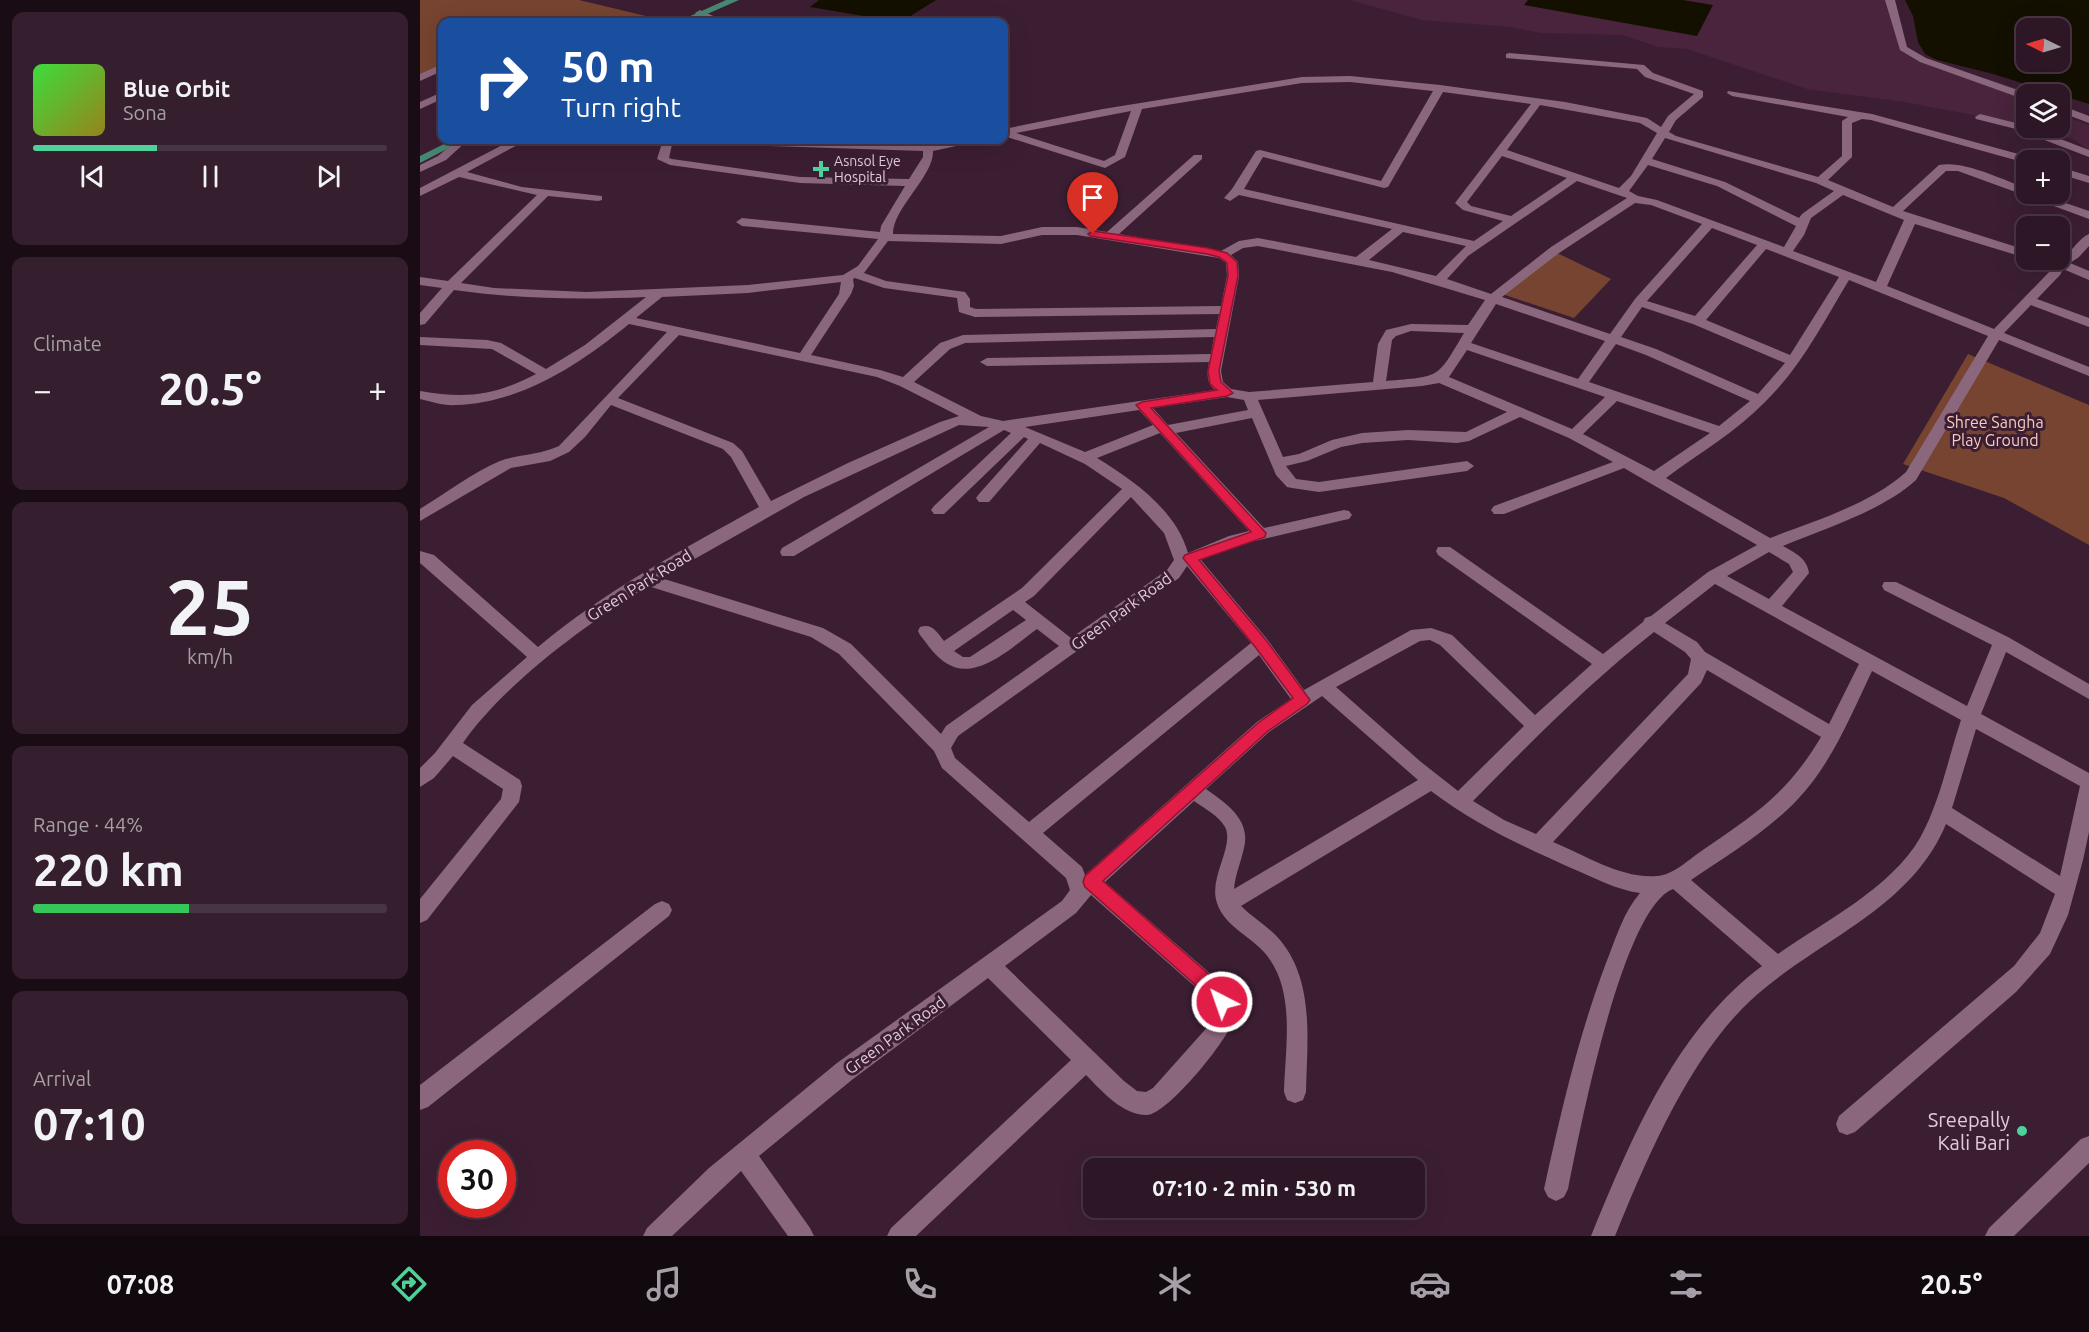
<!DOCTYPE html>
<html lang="en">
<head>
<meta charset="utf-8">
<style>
  body { margin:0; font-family:Ubuntu,sans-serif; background:#351f2e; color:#f1f3f6; height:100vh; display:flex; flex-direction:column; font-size:22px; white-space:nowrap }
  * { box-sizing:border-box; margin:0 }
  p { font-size:20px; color:#a79fa7 }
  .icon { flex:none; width:33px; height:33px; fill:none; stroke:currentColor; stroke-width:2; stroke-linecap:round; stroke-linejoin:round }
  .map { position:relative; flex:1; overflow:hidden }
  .sheet { display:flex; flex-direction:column; gap:12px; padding:12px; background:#190c15; width:420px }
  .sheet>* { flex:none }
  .hud { position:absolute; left:18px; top:18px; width:570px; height:126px; border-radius:12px; box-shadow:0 6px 24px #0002,0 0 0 2px #483543; background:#1a4fa0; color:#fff; overflow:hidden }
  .needle { width:39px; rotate:275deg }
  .fabs { position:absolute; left:1596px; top:18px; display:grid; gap:12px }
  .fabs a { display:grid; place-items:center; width:54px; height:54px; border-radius:12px; background:#2d1626; box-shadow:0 6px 24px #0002,0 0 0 2px #483543; font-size:30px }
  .speed { position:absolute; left:18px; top:1140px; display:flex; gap:12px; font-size:30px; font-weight:700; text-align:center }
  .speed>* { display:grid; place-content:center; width:78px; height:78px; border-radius:50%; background:#2d1626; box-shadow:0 6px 24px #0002,0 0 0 2px #483543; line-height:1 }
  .speed .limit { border:9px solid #d22; background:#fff; color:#111 }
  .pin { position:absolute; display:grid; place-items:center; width:51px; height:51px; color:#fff; margin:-62px -26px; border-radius:50% 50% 50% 0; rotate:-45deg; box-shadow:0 0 6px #0007 }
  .pin .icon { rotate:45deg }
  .me { position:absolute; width:66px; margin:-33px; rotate:319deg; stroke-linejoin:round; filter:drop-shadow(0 0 4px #0008) }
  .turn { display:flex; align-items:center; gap:21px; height:126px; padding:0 24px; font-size:27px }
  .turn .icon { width:78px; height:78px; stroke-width:2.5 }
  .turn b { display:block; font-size:42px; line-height:51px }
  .big { font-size:45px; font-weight:700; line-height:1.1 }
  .sheet .card { flex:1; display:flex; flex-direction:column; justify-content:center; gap:9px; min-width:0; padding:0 21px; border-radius:12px; background:#351f2e }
  .sheet .dial { align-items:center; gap:0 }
  .dial b { font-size:78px; line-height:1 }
  .song { display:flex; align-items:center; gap:18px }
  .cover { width:72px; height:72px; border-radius:9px; background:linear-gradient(135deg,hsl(120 70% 55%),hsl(50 70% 35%)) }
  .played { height:6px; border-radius:3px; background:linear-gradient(90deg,#4dd39a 35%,#483543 35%) }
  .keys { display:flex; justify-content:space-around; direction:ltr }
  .heat { display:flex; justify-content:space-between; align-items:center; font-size:33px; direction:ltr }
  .charge { height:9px; border-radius:4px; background:linear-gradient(90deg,#34c759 44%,#483543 0) }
  .trip { position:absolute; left:663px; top:1158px; width:342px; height:60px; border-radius:12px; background:#2d1626; box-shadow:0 6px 24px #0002,0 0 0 2px #483543; font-weight:700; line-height:60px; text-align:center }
  .tab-bar { display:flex; height:96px; justify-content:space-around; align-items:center; background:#12090f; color:#a79fa7 }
  .tab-bar .icon { width:42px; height:42px }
  .tab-bar .selected { color:#4dd39a }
  .tab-bar b { font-size:27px; color:#f1f3f6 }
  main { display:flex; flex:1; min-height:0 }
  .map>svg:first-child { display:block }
  .built { fill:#49243c }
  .green { fill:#764430 }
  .water { fill:#141000; fill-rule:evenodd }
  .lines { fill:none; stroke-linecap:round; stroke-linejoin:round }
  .minor { fill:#8b677d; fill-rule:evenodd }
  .tertiary { fill:#8b677d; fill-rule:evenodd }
  .primary { fill:#458873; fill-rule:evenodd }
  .route { fill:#e11d48; stroke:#92132f; stroke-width:1.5 }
  .poi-dot { fill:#4dd39a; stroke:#3c1e32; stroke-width:2 }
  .labels { text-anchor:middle; stroke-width:6; stroke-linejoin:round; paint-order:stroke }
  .far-poi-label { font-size:14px; fill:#e0cbd7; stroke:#3c1e32; text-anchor:start }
  .park-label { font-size:16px; fill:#f9cdbd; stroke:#3c1e32 }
  .street-label { font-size:16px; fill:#e0cbd7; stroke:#3c1e32 }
  .near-poi-label { font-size:20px; fill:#e0cbd7; stroke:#3c1e32; text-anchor:end }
</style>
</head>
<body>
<main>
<section class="sheet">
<div class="card">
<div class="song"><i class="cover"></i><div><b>Blue Orbit</b><p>Sona</p></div></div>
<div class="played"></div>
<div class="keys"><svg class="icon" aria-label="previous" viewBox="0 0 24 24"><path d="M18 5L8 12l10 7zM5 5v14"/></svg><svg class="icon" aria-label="pause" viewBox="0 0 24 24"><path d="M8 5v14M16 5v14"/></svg><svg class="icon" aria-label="next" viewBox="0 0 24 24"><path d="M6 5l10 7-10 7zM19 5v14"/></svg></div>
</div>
<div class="card"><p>Climate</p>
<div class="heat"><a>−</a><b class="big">20.5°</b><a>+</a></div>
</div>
<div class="card dial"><b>25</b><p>km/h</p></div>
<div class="card"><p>Range · 44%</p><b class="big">220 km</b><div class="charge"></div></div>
<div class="card"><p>Arrival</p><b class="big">07:10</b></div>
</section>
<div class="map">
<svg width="1669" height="1236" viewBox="0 0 1669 1236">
  <rect width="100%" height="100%" fill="#3c1e32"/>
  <path class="built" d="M 930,0 L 1468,0 L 1484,48 L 1493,56 L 1615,94 L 1606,94 L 1606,125 L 1484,102 L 1387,89 L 1267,49 L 1238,47 L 1203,35 L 1121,33 L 1090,27 L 1002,20 Z
    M 1640,115 L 1669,125 L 1669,150 L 1651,138 L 1615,128 L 1640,128 Z"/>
  <path class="green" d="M 0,0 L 159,0 L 251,22 L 22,22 L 22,65 L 0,76 Z
    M 1135,252 L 1191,279 L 1154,318 L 1082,294 Z
    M 1548,354 L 1669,405 L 1669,545 L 1584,498 L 1483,464 Z"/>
  <path class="water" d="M 399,0 L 516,0 L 492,15 L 491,19 L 479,22 L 390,7 Z
    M 1108,0 L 1263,0 L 1293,5 L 1277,36 L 1104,5 Z
    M 1485,0 L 1669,0 L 1669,104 L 1573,74 L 1517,60 L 1505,54 L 1498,42 L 1493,16 ZM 1606,28 L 1640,28 L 1640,62 L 1606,62 Z"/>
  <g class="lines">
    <path class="minor" d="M 1465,0 L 1475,0 L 1487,47 L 1506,58 L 1609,94 L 1606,94 L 1606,100 L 1500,62 L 1480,50 Z
      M 280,10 L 302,20 L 304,22 L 293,22 L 277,15 L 275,13 Z
      M 1089,53 L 1224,65 L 1233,73 L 1283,91 L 1283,97 L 1256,120 L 1249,132 L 1256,136 L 1398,177 L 1422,156 L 1422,121 L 1428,117 L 1312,96 L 1307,93 L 1308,91 L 1452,114 L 1613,158 L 1615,160 L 1606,160 L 1606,163 L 1451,120 L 1442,119 L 1432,123 L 1432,157 L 1408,180 L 1473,207 L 1519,165 C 1544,160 1583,180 1606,188 L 1606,194 L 1619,194 L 1669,211 L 1669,219 L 1538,171 L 1526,171 L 1483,211 L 1606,250 L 1606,258 L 1495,224 L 1467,286 L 1574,329 L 1630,271 L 1632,265 L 1620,263 L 1618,260 C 1624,260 1633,261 1639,260 C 1650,256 1657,239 1669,234 L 1669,246 L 1659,257 L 1650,263 L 1669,271 L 1669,280 L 1643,269 L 1640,275 L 1617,299 L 1669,318 L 1669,327 L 1611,305 L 1584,333 L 1669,367 L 1669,376 L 1579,340 L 1496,480 C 1462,511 1406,528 1363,546 C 1375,553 1387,558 1389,573 L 1362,606 L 1547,706 L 1572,645 L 1464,590 L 1462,586 L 1464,582 L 1476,582 L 1588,637 L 1669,684 L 1669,699 L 1586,652 L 1561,714 L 1669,773 L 1669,832 L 1663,860 L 1648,915 L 1630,954 L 1596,992 L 1435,1132 L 1427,1135 L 1419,1132 L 1416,1124 L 1419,1116 L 1594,966 L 1620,933 L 1635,894 L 1526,824 C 1490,911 1394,941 1330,1001 C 1269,1058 1226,1160 1195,1236 L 1171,1236 C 1211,1139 1255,1031 1342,966 L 1253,889 C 1202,908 1159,1134 1148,1189 L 1144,1197 L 1136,1201 L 1128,1197 L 1124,1189 C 1141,1112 1158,1037 1186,963 C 1196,938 1203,913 1220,893 C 1196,890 1173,877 1151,868 C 1100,845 1056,825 1011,791 L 821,906 C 833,918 849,927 860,940 C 895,982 887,1041 886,1092 L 883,1100 L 875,1103 L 867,1100 L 864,1092 C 865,1047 877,987 843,951 C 828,935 804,925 797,903 C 788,878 815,846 805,827 C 799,816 784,808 774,801 L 685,882 L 802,984 C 809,994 816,1006 814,1018 C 810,1038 747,1115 727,1115 C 702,1115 682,1091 666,1075 L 496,1236 L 467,1236 L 471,1228 L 651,1060 L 568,978 L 433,1079 L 339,1156 L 390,1228 L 394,1236 L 368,1236 L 321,1171 L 252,1236 L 223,1236 L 227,1228 L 289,1168 L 417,1063 L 642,901 L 650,890 L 646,878 L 522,768 L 514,751 L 419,654 L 391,637 L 228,586 C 165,625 85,683 43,743 L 100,780 L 102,786 L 99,802 L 7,920 L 0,923 L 0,899 L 81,799 L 83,789 L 33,756 L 14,778 L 0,787 L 0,768 L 15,753 L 52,705 L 107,657 L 0,563 L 0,551 L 14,555 L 118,647 C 185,591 263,549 339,507 L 311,457 L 303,449 L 191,405 L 165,437 L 149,452 L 130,461 L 91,468 L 0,521 L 0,509 C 26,493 52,473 80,461 C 100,454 120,455 139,446 L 247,332 L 209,324 C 160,364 102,403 36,405 C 24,406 12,402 0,399 L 0,391 C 46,399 74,396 116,374 L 72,349 L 0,345 L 0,337 L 67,340 L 81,343 L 126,369 L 165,345 L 226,297 C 161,300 98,299 34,290 L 5,324 L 0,325 L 0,313 L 22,288 L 0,285 L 0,277 L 28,281 L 117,195 L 39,177 L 0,196 L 0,188 L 92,140 L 104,140 L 103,142 L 47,172 L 102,187 L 182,196 L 182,200 L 178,201 L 128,196 L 41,283 L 74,288 L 166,292 L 328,285 L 423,275 L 438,266 L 458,239 L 322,226 L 316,222 L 322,218 L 460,232 L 461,226 L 485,186 L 380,183 L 250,165 L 237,159 L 243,140 L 253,140 L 249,158 L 252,159 L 380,177 L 489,179 L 503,157 L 503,151 L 262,143 L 257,140 L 492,143 C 514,147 534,140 556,140 L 555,142 L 513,151 C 514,176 472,209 473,234 L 581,236 L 622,227 L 657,227 L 687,232 L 774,155 L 782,155 L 782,159 L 699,234 L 801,251 L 819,241 L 838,238 L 936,257 L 972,229 L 819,195 L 810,201 L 804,198 L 812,189 L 836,151 L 840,150 L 961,181 L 1013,91 L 930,82 L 882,83 L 722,109 L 705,157 L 685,168 L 584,136 L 584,129 L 683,109 L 882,77 L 930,76 L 1020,85 L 1145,102 L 1227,118 L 1241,127 L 1248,116 L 1274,94 L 1225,77 L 1217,69 L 1086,58 L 1086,54 ZM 1023,92 L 1111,104 L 1035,203 L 1043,210 L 1083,221 L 1054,241 L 824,189 L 843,157 L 964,188 L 968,187 ZM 1120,105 L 1220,123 L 1237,133 L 1211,176 L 1199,188 L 1087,150 ZM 711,111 L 695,155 L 684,161 L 596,133 ZM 1245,138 L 1396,183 L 1414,191 L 1382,214 L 1379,218 L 1305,182 L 1232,159 ZM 1082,156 L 1147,178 L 1091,216 L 1051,206 L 1047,202 ZM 1228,165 L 1297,186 L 1376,226 L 1364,247 L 1237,200 L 1218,196 L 1209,191 ZM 1157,181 L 1207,198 L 1131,247 L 1071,294 L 1027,279 L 1048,256 ZM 1423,195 L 1484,220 L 1456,282 L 1373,251 L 1384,235 L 1391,218 ZM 1215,203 L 1231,205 L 1282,224 L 1215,299 L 1190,334 L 1082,297 L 1139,253 ZM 1292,228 L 1337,245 L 1275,316 L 1227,301 ZM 983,232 L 1046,246 L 1016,276 L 949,260 ZM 622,235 L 657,235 L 799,258 L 806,263 L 807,276 L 801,306 L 556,309 L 550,307 L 550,299 L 545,292 L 466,281 L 444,273 L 468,241 L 581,244 ZM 838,246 L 972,272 L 1065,300 L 1048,325 L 991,324 L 966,330 L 958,344 L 953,382 L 829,392 L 811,389 L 803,382 L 801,371 L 819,276 L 818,262 L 811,255 L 823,248 ZM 1346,249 L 1419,277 L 1370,355 L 1286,320 ZM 435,278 L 464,288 L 537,298 L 539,312 L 555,317 L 799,314 L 796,329 L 543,335 L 520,343 L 483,377 L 460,370 L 391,355 L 431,294 L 434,286 L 433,279 ZM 1429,280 L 1568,336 L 1486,472 C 1451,504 1394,521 1350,538 L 1246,478 C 1279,453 1316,432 1345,402 C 1381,367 1403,323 1429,280 ZM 421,282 L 419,294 L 380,353 L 216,318 L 242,297 L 328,293 ZM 1076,304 L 1185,341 L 1158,379 L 1051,343 ZM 1222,307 L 1273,324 L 1365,363 L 1338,394 L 1236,349 L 1201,337 ZM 991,331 L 1044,333 C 1016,380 1021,376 966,381 L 972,340 L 976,336 ZM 259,335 L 457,377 L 480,386 L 539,416 L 520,422 L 428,463 L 351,501 L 322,451 L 313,443 L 198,398 ZM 794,337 L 791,354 L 567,358 L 560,362 L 567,366 L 789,362 C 787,373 786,383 795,390 L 583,421 L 561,416 L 494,382 L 530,349 L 545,343 ZM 1196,344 L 1226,355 L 1330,401 L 1299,426 L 1169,382 ZM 1047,350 L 1185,397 L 1152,429 L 1029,377 ZM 1019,383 L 1087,412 L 1046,432 L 988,430 L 942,433 L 912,440 L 879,454 L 863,457 L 838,400 L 1002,386 ZM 807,397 L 824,400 L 828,410 L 748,425 L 733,408 ZM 1197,401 L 1290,433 L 1234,471 L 1163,434 ZM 719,410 L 733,425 L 665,452 L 605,427 ZM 1100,417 L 1149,438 L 1193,462 L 1074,506 L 1071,510 L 1074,514 L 1084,514 L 1204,468 L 1337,545 L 1288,572 L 1231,616 L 1225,618 L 1223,622 L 1183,654 L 1030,547 L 1018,547 L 1016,551 L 1018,555 L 1172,664 L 1115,715 L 1032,635 L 1011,628 L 991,630 L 884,690 L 847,639 L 781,560 L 818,545 L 924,520 L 929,519 L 932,515 L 929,511 L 924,510 L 844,528 L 756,433 L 832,418 L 856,475 L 867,487 L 872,488 L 899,492 L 1047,471 L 1054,466 L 1047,461 L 899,482 L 876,479 L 866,466 L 887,461 L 921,447 L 942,443 L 988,440 L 1037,443 L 1049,441 ZM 539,425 L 569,427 L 362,548 L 360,552 L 362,556 L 374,556 L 584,430 L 591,433 L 514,506 L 511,510 L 514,514 L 524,514 L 604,437 L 608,439 L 559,494 L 556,498 L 559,502 L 569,502 L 620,443 L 665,464 L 702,489 L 602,588 L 524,641 C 517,632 512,623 500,627 L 498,631 L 500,635 C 508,645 515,656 526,663 C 556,683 593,646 617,629 L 639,646 L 526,726 L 521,734 L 431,644 L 403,628 L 241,578 L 384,497 ZM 740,433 L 829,531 L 809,536 L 768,553 C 756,510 713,480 677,458 ZM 711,497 L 744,533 L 754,560 L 747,570 L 651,638 L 605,602 L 614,596 ZM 1349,552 L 1369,564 L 1373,572 L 1349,599 L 1307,576 ZM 767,566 L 831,643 L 609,822 L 535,758 L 531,748 L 538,736 L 759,578 ZM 1295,584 L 1439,664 L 1409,724 L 1285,652 L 1277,642 L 1245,623 ZM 593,610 L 606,620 L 550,657 L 543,657 L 534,651 ZM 1234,632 L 1265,652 L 1271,659 L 1268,674 L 1116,834 L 1084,820 L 1053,801 C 1111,742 1169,683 1234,632 ZM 1010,640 L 1020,645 L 1104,726 L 1038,791 L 1001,762 L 916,687 L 1000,641 ZM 839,655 L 871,699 L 837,722 L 665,875 L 662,867 L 623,833 ZM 1287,670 L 1401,737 C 1366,796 1334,814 1280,852 C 1267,861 1253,875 1237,876 C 1201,879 1165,855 1133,842 L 1281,683 ZM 1452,671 L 1541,720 C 1528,759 1520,802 1500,838 C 1471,888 1405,921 1358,954 L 1271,880 C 1307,856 1348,831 1378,799 C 1412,763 1431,715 1452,671 ZM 902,696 L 998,780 L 814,889 C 815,875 821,862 824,848 C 831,820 807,804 786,789 L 849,732 ZM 1556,729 L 1660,786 L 1640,876 L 1532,808 ZM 671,895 L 788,998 C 793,1007 794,1014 791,1023 L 733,1088 L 726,1092 L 717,1091 L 704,1081 L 585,966 L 656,913 Z
      M 22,64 L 22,71 L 0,81 L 0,74 Z
      M 22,92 L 22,99 L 0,109 L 0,102 Z
      M 1640,105 L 1669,116 L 1669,123 L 1640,112 Z
      M 1560,114 L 1604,125 L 1669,150 L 1669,157 L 1596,129 L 1556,119 L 1555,117 Z
      M 37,140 L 48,140 L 26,160 L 0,172 L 0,165 L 18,156 Z
      M 1640,167 L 1669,176 L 1669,183 L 1640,174 Z
      M 242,901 L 249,904 L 252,910 L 249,916 L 8,1107 L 0,1110 L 0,1085 L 235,904 Z"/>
    <path class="tertiary" d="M 1669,1136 L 1669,1163 L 1594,1236 L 1565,1236 L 1569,1228 L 1661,1139 Z"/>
    <path class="primary" d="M 306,0 L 319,0 L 269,22 L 257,22 Z
      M 32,140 L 44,140 L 0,163 L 0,156 Z"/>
  </g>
  <path class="route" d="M 673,231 L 788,248 L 807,253 L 817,262 L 818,276 L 799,371 L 801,382 L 813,393 L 807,396 L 731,408 L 846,533 L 845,537 L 779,560 L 846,640 L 890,700 L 887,704 L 848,731 L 683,881 L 801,985 L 811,1002 L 808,1008 L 802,1011 L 796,1008 L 789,997 L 665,887 L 663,882 L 665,876 L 838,723 L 873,698 L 836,648 L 763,558 L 765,555 L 831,532 L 716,405 L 722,402 L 797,390 L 790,384 L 788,371 L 808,276 L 807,263 L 799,257 L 787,254 L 670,236 L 668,234 Z"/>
  <g class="poi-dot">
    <path d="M398 160h6v6h6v6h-6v6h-6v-6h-6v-6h6z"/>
    <circle cx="1602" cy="1131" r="6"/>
  </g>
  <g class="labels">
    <g class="far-poi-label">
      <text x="414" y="166">Asnsol Eye<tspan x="414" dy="16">Hospital</tspan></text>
    </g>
    <g class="park-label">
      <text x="1575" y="428">Shree Sangha<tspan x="1575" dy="18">Play Ground</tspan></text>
    </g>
    <g class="street-label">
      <text transform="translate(219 585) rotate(-32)" y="6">Green Park Road</text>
      <text transform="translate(701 611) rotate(-36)" y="6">Green Park Road</text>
      <text transform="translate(475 1035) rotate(-36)" y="6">Green Park Road</text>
    </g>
    <g class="near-poi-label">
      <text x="1590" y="1127">Sreepally<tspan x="1590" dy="23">Kali Bari</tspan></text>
    </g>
  </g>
</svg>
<div class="fabs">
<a><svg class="needle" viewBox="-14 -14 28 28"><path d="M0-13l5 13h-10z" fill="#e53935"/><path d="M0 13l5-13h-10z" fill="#a79fa7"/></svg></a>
<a><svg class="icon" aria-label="layers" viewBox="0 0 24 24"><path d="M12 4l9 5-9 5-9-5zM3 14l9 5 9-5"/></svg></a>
<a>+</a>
<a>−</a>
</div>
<div class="speed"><div class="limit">30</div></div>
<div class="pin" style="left:673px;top:234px;background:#d93025"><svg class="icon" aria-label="arrive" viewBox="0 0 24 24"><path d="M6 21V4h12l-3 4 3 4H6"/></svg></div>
<svg class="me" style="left:802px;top:1002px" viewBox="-20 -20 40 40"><circle r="17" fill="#e11d48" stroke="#fff" stroke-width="3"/><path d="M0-11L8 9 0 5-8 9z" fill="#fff"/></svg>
<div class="trip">07:10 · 2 min · 530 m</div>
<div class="hud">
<div class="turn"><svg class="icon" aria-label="right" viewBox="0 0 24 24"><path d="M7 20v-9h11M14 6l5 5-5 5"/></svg><div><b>50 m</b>Turn right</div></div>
</div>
</div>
</main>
<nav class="tab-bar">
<b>07:08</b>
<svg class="icon selected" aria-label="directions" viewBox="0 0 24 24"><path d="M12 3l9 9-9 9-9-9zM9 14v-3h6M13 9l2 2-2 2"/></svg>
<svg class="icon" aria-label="music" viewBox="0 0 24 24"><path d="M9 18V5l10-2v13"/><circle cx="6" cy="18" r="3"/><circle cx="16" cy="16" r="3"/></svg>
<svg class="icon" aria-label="phone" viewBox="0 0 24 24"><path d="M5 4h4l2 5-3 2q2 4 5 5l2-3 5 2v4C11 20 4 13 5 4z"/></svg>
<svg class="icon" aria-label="climate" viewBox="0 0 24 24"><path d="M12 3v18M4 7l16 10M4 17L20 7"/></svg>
<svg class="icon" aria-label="car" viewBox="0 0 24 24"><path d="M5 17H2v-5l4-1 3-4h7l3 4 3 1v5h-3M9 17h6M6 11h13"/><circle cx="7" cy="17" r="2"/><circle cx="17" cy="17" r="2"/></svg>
<svg class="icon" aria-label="filters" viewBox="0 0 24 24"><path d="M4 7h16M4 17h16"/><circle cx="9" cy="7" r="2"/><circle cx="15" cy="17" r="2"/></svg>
<b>20.5°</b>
</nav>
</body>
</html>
